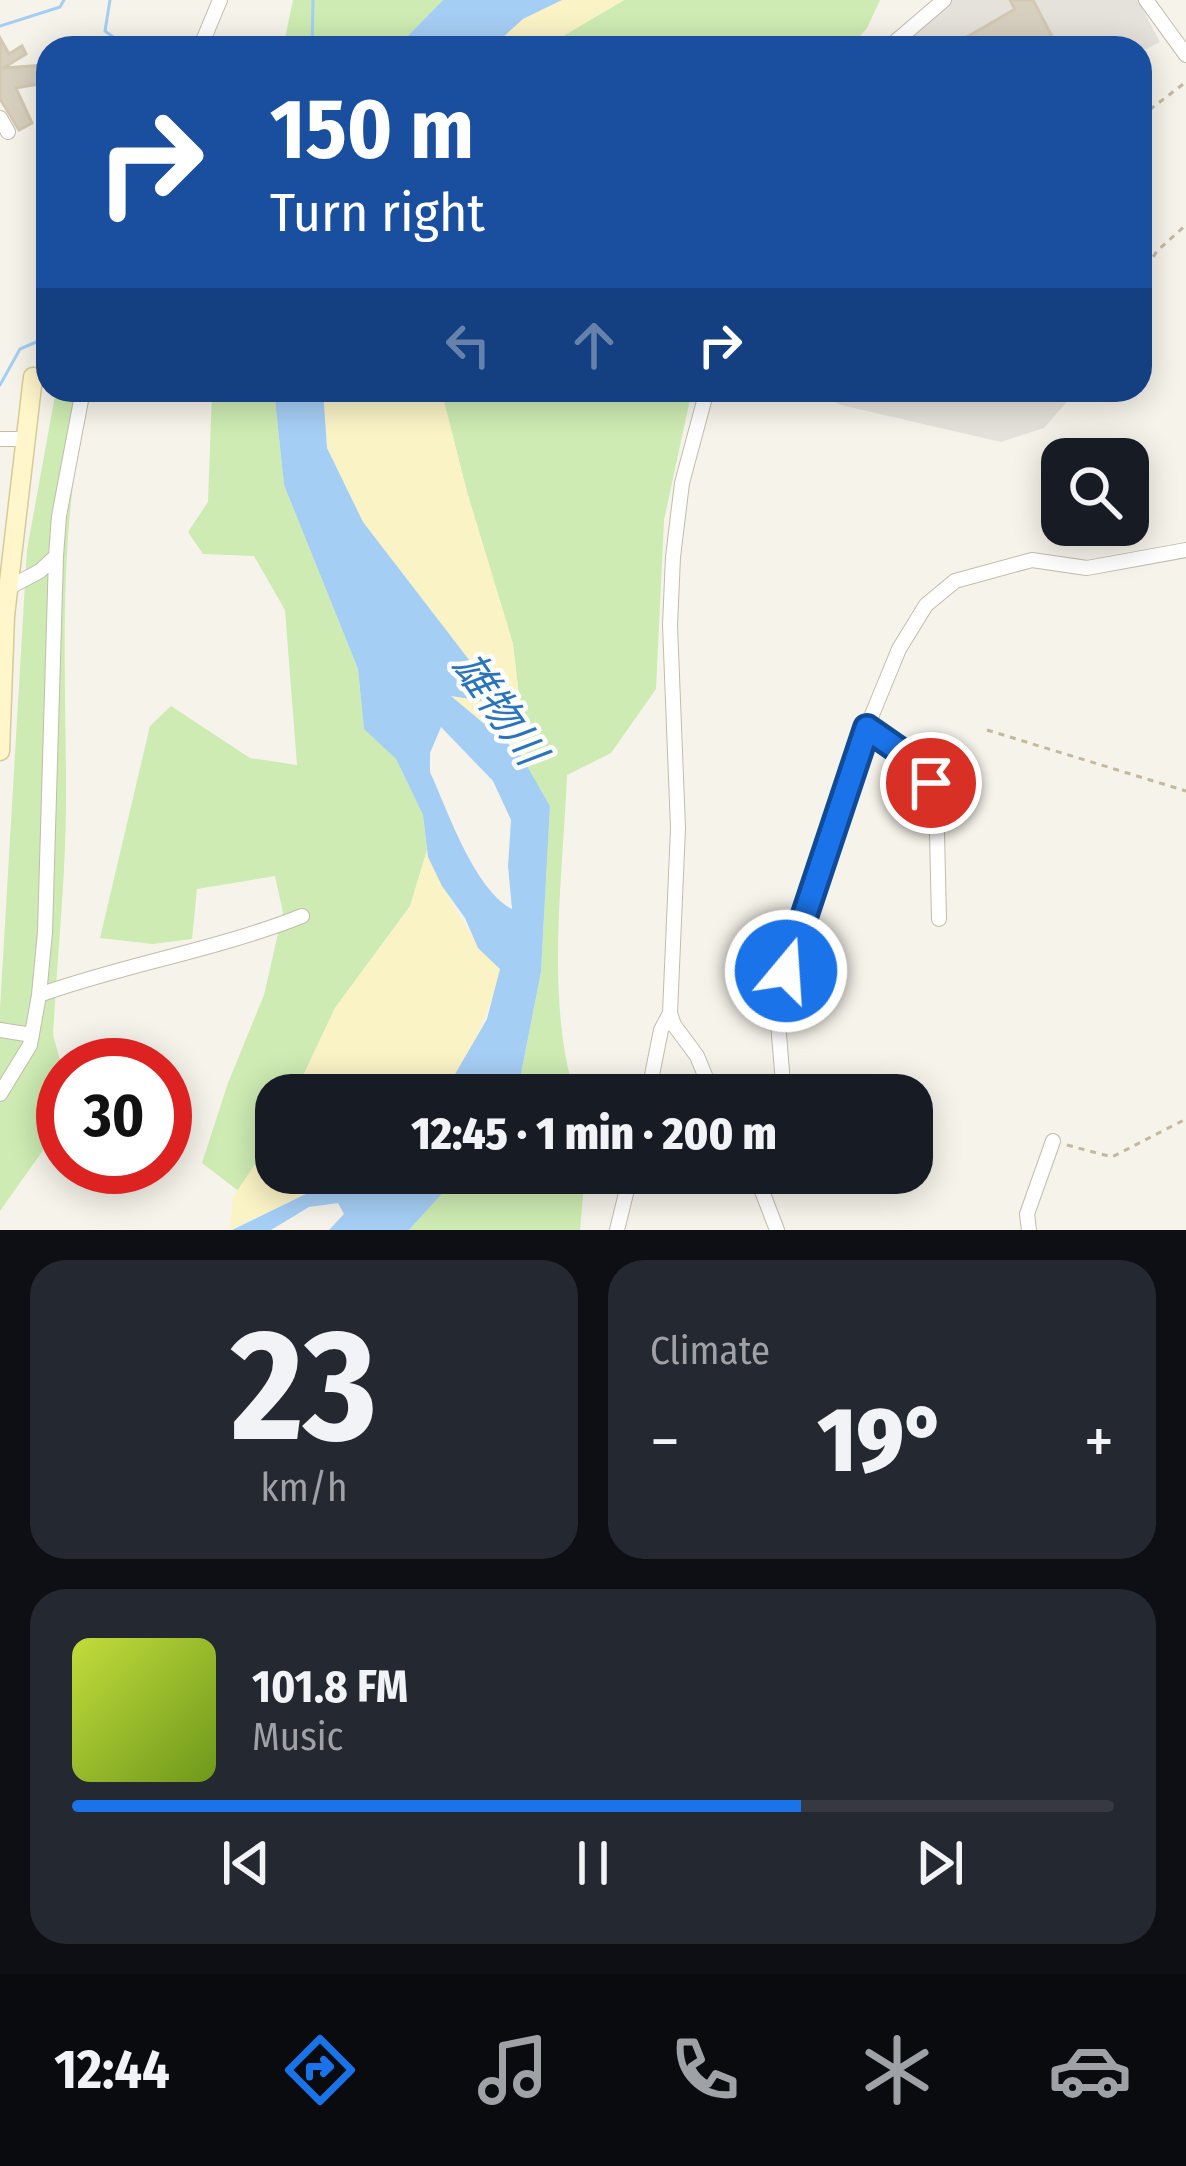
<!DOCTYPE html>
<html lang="en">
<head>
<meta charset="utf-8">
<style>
  body { margin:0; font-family:"Fira Sans Condensed","Noto Sans JP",sans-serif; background:#242831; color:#f1f3f6; height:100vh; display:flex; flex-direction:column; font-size:45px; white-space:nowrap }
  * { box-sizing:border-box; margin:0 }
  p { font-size:39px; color:#9ea1a6 }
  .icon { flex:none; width:66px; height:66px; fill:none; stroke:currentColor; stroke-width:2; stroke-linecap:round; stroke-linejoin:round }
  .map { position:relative; height:1230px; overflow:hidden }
  .sheet { display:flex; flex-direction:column; gap:30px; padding:30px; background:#0d0f14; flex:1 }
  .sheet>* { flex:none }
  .hud { position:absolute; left:36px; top:36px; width:1116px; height:366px; border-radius:36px; box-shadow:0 6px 30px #0003; background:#1a4fa0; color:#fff; overflow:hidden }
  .tools { position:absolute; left:1041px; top:438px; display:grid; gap:24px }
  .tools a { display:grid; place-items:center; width:108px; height:108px; border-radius:24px; background:#171b24; box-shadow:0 6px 30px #0003; font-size:60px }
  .speed { position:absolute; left:36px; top:1038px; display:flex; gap:24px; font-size:60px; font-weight:700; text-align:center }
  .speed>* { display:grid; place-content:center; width:156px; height:156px; border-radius:50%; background:#171b24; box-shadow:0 6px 30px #0003; line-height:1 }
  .speed .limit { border:18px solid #d22; background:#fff; color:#111 }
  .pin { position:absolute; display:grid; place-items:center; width:102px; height:102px; color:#fff; margin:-51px; border:6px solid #fff; border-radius:50%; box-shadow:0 3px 12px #0007 }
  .me { position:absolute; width:132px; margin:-66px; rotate:18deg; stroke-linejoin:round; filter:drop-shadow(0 0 9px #0008) }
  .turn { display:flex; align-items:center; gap:42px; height:252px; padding:0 36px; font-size:54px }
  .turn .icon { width:156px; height:156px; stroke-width:2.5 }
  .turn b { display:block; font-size:84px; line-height:102px }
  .lanes { display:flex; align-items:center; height:114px; padding:0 36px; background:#0003; justify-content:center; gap:60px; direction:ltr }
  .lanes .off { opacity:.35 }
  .big { font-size:90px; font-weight:800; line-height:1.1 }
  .sheet .card { flex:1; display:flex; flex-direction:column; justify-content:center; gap:18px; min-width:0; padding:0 42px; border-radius:36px; background:#242831 }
  .sheet .dial { align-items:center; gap:0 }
  .dial b { font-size:156px; line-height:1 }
  .song { display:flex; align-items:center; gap:36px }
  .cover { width:144px; height:144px; border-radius:18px; background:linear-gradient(135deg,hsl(70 70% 55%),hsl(80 70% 35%)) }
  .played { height:12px; border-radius:6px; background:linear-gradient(90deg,#1a73e8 70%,#363941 70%) }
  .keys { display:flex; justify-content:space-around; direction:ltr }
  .heat { display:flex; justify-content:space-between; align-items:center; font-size:66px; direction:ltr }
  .sheet .tiles { flex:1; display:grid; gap:30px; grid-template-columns:1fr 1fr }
  .card:last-child { grid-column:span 2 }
  .trip { position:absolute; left:255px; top:1074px; width:678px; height:120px; border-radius:36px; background:#171b24; box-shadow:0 6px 30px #0003; font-weight:800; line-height:120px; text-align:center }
  .tabs { display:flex; height:192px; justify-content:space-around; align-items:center; background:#090b0e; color:#9ea1a6 }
  .tabs .icon { width:84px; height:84px }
  .tabs .current { color:#1a73e8 }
  .tabs b { font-size:54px; color:#f1f3f6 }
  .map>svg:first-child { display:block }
  .industrial { fill:#e5e2db }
  .green { fill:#cdebb2 }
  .sand { fill:#faf3c6 }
  .water { fill:#a5cef4; fill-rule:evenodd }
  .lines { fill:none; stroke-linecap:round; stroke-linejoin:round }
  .stream { stroke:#a5cef4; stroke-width:3 }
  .building { fill:#d8d0bf; stroke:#d3c9b2; stroke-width:3 }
  .street-casing { stroke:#c2bcac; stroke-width:16 }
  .secondary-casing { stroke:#d7cb98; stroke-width:21 }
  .path { stroke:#c4b99d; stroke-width:3; stroke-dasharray:6 6; stroke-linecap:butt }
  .street { stroke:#fff; stroke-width:14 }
  .secondary { stroke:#fff6cb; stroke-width:18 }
  .route-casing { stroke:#114b97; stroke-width:30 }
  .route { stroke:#1a73e8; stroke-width:21 }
  .labels { text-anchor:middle; stroke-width:9; stroke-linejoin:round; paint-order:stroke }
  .water-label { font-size:42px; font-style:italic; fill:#2a74bd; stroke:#fff }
</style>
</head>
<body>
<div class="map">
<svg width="1186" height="1230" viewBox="0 0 1186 1230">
  <rect width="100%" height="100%" fill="#f6f3ea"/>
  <path class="industrial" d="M 938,0 L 1138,0 L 1160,42 L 1140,52 L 1140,48 L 880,48 L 891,34 Z
    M 813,390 L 1077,390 L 1044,428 L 1001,442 L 841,405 Z"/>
  <path class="green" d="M 293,0 L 443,0 L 396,48 L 283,48 Z
    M 624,0 L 880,0 L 867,28 L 850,48 L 543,48 Z
    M 56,390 L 91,390 C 56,524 66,661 66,798 C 66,877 57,957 53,1035 L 63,1070 L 63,1122 L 0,1211 L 0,1009 L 27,550 Z
    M 209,390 L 274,390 L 284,485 L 358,669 L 364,728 L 396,759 L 423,815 L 427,850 L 410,906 L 335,1008 L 294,1095 L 276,1095 L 276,1133 L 240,1192 L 202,1163 L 228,1083 L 264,995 L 283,912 L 275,876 L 197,889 L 192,939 L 153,944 L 100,938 L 150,726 L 171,706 L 250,758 L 297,765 L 285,610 L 254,556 L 203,554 L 188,532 L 208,502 L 212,393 Z
    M 441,390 L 692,390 L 664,520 L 656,689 L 611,753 L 567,775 C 563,875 545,999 575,1095 L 510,1095 L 520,1079 L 541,972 L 550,806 L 527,767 L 513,644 L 467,492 Z
    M 461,1173 L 585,1173 L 580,1230 L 409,1230 Z"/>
  <path class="sand" d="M 562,0 L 624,0 L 542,48 L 491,48 L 523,19 Z
    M 323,390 L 441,390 L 467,492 L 513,644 L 527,767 L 520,754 L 449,695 L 501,702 L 363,522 L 327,448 Z
    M 427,850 C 444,891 469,939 501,969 C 488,1016 471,1054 443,1095 L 294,1095 L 335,1008 L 410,907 Z
    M 276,1133 L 276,1173 L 349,1173 L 230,1230 L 233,1197 Z"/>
  <path class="water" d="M 443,0 L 562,0 L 523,19 L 491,48 L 396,48 Z
    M 274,390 L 323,390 L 327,448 L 363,522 L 503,704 L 451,696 L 520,754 L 550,806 L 541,972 L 520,1079 L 510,1095 L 443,1095 L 487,1019 L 500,969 L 478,948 L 465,918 L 442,886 L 428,857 L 423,815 L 396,759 L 364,729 L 358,669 L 284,485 ZM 441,727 L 493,781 L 511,820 L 508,866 L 512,909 C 474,889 448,811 430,772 L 430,753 Z
    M 349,1173 L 461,1173 L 409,1230 L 329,1230 L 344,1214 L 338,1203 L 309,1207 L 271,1230 L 232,1230 Z"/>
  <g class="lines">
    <path class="stream" d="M 110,0 L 105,31 L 128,48
      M 0,26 L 60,7 L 64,0
      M 312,48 L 313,0
      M 0,385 L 20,349 L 48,337"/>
  </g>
  <path class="building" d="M 1010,0 L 1033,0 L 1058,48 L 957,48 L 970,42 L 967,37 L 1015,9 Z
    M 0,38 L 9,54 L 22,46 L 26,54 L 3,68 L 44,65 L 44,83 L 16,88 L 32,123 L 19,130 L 0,99 Z"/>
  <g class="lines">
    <defs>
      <path id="street" d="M 1146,0 L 1186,55
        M 200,48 L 220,0
        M 888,48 L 944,0
        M 0,118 L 8,132
        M 707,390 L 682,483 L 673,557 L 670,625 L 678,828 L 670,1013 L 674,1025 L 697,1056 L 713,1095
        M 0,439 L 24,439
        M 8,588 L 40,571 L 56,556
        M 867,727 L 913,760 L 936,790 L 939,919
        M 39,995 C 126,964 216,950 302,916
        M 0,1030 L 32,1035
        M 0,1094 L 30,1045 L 39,995 L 45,932 L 56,556 L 59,516 L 83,390
        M 648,1095 L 661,1030 L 670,1013
        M 784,1095 L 778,1023 L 786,971 L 867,727 L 899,649 L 926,605 L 955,581 L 1032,560 L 1087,568 L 1186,550
        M 755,1173 L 777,1230
        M 617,1230 L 631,1173
        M 1029,1230 L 1027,1214 L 1053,1141"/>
      <path id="secondary" d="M 0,751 L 5,616 L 33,377"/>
    </defs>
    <use href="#street" class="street-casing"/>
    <use href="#secondary" class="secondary-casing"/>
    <path class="path" d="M 1140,117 L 1186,82
      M 1140,277 L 1157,251 L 1186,225
      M 987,730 L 1186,791
      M 1067,1145 L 1112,1157 L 1186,1119"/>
    <use href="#street" class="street"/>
    <use href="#secondary" class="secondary"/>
  </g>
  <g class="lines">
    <defs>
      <path id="route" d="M 786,971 L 867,728 L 913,760 L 931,783"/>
    </defs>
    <use href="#route" class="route-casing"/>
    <use href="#route" class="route"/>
  </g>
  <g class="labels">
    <g class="water-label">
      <text transform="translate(500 708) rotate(55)" y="15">雄物川</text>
    </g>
  </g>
</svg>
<div class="tools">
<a><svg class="icon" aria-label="search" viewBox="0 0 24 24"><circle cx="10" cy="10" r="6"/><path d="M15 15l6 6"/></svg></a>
</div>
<div class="speed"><div class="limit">30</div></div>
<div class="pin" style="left:931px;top:783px;background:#d93025"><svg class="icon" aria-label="arrive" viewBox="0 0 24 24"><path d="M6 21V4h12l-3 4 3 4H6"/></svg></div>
<svg class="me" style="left:786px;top:971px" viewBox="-20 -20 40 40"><circle r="17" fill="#1a73e8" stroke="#fff" stroke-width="3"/><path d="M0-11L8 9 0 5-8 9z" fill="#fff"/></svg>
<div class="trip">12:45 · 1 min · 200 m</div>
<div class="hud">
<div class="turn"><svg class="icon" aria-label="right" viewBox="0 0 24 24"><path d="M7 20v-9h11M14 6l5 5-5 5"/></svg><div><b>150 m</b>Turn right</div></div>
<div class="lanes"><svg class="icon off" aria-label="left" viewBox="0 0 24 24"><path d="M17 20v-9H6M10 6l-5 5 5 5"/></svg><svg class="icon off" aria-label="ahead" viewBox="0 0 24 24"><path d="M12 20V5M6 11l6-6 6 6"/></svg><svg class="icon" aria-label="right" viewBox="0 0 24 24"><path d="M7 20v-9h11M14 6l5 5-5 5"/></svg></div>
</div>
</div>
<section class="sheet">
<div class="tiles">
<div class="card dial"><b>23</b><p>km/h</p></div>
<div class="card"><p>Climate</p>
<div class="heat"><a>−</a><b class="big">19°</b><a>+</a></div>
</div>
<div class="card">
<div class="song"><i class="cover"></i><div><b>101.8 FM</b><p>Music</p></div></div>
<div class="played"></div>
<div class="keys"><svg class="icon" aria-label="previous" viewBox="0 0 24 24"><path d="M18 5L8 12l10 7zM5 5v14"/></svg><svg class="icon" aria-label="pause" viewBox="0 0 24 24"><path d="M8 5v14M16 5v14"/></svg><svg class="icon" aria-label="next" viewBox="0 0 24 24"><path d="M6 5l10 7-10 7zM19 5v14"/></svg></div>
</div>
</div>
</section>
<nav class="tabs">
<b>12:44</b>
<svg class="icon current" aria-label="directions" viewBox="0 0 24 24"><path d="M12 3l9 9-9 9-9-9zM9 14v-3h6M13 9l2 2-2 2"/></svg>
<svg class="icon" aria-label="music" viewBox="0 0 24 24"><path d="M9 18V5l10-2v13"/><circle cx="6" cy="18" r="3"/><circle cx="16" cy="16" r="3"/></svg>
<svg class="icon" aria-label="phone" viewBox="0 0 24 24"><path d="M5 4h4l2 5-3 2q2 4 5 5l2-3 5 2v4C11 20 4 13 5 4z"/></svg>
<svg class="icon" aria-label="climate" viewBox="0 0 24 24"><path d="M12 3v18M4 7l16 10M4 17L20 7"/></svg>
<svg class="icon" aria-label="car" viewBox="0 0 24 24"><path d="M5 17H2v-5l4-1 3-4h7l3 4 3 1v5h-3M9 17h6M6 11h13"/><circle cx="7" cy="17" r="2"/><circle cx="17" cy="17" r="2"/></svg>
</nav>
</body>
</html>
